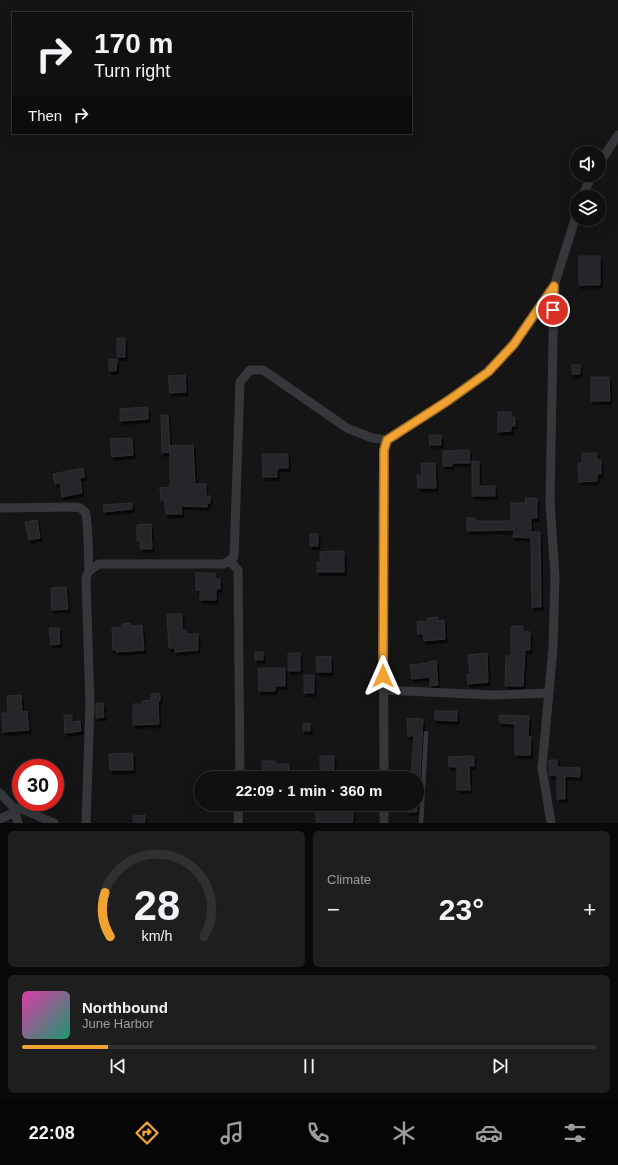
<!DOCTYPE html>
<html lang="en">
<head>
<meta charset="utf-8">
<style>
  body { margin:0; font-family:Helvetica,sans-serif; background:#1e1e1e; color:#f1f3f6; height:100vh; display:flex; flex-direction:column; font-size:15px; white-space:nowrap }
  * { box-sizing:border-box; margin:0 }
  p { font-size:13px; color:#9c9d9f }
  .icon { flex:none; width:22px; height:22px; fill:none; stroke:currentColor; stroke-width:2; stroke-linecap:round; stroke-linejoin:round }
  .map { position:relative; height:823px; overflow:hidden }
  .details { display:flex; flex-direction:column; gap:8px; padding:8px; background:#090909; flex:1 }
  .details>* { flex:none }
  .guide { position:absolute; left:12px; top:12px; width:400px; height:122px; border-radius:0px; box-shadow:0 4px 16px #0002,0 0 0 1px #303030; background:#101010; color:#f1f3f6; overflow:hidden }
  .fabs { position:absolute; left:570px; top:146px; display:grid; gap:8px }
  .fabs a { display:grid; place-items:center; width:36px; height:36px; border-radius:50%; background:#101010; box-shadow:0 4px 16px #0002,0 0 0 1px #303030; font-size:20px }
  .speed { position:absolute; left:12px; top:759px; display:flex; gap:8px; font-size:20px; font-weight:700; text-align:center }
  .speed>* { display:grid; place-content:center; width:52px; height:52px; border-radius:50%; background:#101010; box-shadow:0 4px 16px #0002,0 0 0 1px #303030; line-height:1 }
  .speed .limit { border:6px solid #d22; background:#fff; color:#111 }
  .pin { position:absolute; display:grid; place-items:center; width:34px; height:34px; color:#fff; margin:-17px; border:2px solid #fff; border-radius:50%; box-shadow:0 1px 4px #0007 }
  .me { position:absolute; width:44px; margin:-22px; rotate:0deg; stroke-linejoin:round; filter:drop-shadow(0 0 3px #0008) }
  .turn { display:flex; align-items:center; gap:14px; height:84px; padding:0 16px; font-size:18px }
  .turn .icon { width:52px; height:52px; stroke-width:2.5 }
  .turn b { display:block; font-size:28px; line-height:34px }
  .then { display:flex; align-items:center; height:38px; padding:0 16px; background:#0003; gap:8px; font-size:15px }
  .big { font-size:30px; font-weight:700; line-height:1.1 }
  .details .widget { flex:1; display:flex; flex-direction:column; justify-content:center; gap:6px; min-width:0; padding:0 14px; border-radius:6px; background:#1e1e1e }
  .details .dial { align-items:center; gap:0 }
  .dial svg { height:104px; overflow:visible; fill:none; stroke:#303030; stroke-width:7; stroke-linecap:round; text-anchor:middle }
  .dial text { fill:#f1f3f6; stroke:none }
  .song { display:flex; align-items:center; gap:12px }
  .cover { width:48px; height:48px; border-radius:6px; background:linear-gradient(135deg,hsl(320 70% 55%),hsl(160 70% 35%)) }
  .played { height:4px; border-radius:2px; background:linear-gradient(90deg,#f0a233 15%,#303030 15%) }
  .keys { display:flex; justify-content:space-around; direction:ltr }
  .heat { display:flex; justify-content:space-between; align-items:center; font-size:22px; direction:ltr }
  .details .tiles { flex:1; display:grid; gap:8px; grid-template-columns:1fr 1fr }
  .widget:last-child { grid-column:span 2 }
  .trip { position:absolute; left:194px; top:771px; width:230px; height:40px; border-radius:20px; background:#101010; box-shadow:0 4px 16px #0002,0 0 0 1px #303030; font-weight:700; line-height:40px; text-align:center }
  .dock { display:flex; height:64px; justify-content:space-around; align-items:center; background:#060606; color:#9c9d9f }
  .dock .icon { width:28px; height:28px }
  .dock .current { color:#f0a233 }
  .dock b { font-size:18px; color:#f1f3f6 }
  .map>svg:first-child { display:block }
  .building { fill:#28282a; stroke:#2f2f32; filter:url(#shadow) }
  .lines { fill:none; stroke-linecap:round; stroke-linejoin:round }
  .service { stroke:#36373b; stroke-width:4.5 }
  .minor { stroke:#36373b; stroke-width:9 }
  .route-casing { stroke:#9c6921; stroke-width:10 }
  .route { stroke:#f0a233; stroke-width:7 }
</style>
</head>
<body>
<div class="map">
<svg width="618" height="823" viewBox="0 0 618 823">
  <defs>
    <filter id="shadow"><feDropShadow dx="2" dy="3.5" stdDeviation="0" flood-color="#0009"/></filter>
  </defs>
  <rect width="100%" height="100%" fill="#151516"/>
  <path class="building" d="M 579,256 L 600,256 L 600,285 L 579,285 Z
    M 117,338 L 125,338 L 125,357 L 117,357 Z
    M 109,359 L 117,359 L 116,371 L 109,371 Z
    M 572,365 L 580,365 L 580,374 L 572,374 Z
    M 185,375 L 186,392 L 170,393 L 168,376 Z
    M 591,377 L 609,377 L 610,401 L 591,401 Z
    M 148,407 L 148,419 L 120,421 L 120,409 Z
    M 498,412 L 511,412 L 511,417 L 515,417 L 515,426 L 511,426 L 511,431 L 498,432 Z
    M 161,415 L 168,415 L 170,452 L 162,453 Z
    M 429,435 L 441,435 L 441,445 L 430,445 Z
    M 132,438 L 133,455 L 112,457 L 110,439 Z
    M 193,445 L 195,484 L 206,484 L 206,496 L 210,496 L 210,503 L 207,503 L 207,507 L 181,506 L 182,514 L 166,514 L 164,500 L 161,500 L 160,488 L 170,487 L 170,446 Z
    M 469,450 L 470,463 L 452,463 L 452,466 L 443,466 L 443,451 Z
    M 582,453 L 597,453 L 597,460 L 601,460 L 601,474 L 597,474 L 597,481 L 579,482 L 578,463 L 582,463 Z
    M 262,454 L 288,454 L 288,468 L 277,468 L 277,477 L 263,477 Z
    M 472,461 L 479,461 L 479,486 L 495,486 L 495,496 L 472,496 Z
    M 421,463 L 435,463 L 436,488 L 418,488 L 417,475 L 422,475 Z
    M 83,468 L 85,477 L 80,478 L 82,493 L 62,497 L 60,483 L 55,484 L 53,474 Z
    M 525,498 L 537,498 L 537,518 L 531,518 L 531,532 L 540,532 L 541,607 L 532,607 L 531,538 L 513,537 L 514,530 L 467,531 L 467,518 L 476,518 L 476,521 L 511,521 L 511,503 L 526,503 Z
    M 132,503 L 132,509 L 104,512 L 103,505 Z
    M 37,520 L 40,538 L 29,540 L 25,522 Z
    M 151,524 L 152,549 L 140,549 L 140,541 L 137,541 L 137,525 Z
    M 310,534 L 318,534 L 318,546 L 310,546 Z
    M 335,551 L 344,551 L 344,572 L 317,572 L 317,562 L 320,562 L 320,552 Z
    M 196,573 L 215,573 L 216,579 L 220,579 L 220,589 L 216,589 L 216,600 L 200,600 L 200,590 L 196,590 Z
    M 66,587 L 68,609 L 52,610 L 51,588 Z
    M 167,614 L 182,614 L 182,630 L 186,630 L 186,634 L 198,634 L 198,650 L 175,652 L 175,648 L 169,648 Z
    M 438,617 L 438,621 L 444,620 L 445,639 L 424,641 L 423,634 L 418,634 L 417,622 L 427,621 L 427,618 Z
    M 130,623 L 130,626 L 142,625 L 144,650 L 116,652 L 116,649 L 113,650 L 112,628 L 122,627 L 122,624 Z
    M 511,626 L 523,626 L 523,631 L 530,632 L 530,650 L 525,650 L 523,686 L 505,686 L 506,656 L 511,656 Z
    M 49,628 L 59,628 L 60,644 L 51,645 Z
    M 255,652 L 263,652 L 263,660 L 255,660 Z
    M 288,653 L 300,653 L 300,671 L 288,671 Z
    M 487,653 L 488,682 L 468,684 L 467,674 L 470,674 L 468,655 Z
    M 331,656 L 331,672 L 317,672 L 316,657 Z
    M 429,661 L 436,661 L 438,685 L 430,686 L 430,677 L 412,679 L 410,665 L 429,663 Z
    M 258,668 L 285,668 L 285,686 L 275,686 L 275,691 L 259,691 Z
    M 304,675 L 314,675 L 314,693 L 304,693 Z
    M 160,693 L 160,701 L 158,701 L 159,724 L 133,725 L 133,704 L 142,704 L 142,701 L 151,700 L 151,694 Z
    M 21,695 L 22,712 L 27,711 L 29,730 L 3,732 L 2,713 L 8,713 L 7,696 Z
    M 96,703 L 103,703 L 104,717 L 96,718 Z
    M 435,711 L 457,711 L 457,721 L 435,720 Z
    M 64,715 L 72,715 L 72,722 L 80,721 L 81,731 L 65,733 Z
    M 499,715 L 529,716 L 528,736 L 531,737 L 530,755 L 515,755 L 515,724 L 500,723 Z
    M 415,718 L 423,719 L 420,777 L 411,777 L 414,736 L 408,736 L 407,719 Z
    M 310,723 L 310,731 L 303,731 L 303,724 Z
    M 133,753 L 133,770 L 110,770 L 109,754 Z
    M 320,756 L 334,756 L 334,778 L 320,778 Z
    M 474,756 L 474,766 L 469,766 L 470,790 L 457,790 L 457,767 L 449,767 L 448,757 Z
    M 549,760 L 557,760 L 557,767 L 580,768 L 580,777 L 565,776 L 565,799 L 557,799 L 557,776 L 549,775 Z
    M 262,761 L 275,761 L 275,764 L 289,764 L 290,778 L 262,778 Z
    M 408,804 L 417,804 L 417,812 L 408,812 Z
    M 330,807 L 330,810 L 353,810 L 353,822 L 316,823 L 316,808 Z
    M 145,815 L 145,823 L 133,823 L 133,816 Z"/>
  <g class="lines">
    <path class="service" d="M 421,823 L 426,733"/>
    <path class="minor" d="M 599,164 L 618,135
      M 582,197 L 592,175
      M 0,508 L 77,507 C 80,508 83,509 85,512 C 89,521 88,559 89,571
      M 230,561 L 238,570 L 240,778
      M 383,690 L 493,695 L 549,693
      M 384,778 L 383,499 L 384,450 L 387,440 L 449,400 L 488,372 L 514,344 L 554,287
      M 0,793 L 14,808 L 20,808 L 54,823
      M 384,804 L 384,823
      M 14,808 L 18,823
      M 0,819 L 15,812
      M 86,823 L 90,705 L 86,578 L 89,571 L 99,564 L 224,564 L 234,557 L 240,382 L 250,370 L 263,370 L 347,428 L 372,438 L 387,440
      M 238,823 L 239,804
      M 551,823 L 542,768 L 553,648 L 555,577 L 550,502 L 554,286 L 577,213"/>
  </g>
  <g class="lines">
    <defs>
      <path id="route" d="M 383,676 L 384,462 L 384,450 L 387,440 L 449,400 L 488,372 L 514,344 L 554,286 L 553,310"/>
    </defs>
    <use href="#route" class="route-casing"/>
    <use href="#route" class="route"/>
  </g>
</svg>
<div class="fabs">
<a><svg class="icon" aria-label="sound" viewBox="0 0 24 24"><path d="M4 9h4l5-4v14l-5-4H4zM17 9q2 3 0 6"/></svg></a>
<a><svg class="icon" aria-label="layers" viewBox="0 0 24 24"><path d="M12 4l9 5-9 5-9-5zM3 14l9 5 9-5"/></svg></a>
</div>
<div class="speed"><div class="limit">30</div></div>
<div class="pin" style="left:553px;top:310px;background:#d93025"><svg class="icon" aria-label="arrive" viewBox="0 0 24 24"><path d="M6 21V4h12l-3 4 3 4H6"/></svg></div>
<svg class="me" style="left:383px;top:676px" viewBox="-20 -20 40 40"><path d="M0-17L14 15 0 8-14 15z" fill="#f0a233" stroke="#fff" stroke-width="4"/></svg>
<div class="trip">22:09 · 1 min · 360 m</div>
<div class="guide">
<div class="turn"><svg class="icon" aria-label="right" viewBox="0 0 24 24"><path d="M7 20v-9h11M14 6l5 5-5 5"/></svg><div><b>170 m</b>Turn right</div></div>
<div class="then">Then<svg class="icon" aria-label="right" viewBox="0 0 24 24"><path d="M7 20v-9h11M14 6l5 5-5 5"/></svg></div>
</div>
</div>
<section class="details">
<div class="tiles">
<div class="widget dial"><svg viewBox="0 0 100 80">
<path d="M14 69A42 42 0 1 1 86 69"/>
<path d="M14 69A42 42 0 0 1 10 35" stroke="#f0a233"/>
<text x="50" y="56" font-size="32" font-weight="700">28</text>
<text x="50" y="72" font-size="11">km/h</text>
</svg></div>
<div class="widget"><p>Climate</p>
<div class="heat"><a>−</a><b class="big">23°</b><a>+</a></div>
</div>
<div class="widget">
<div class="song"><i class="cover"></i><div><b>Northbound</b><p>June Harbor</p></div></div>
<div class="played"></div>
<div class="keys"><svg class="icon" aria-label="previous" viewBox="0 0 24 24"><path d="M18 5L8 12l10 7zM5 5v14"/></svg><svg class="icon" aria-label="pause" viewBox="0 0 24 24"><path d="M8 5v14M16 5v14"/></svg><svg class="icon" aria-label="next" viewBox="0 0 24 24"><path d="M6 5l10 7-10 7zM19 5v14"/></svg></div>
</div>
</div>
</section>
<nav class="dock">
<b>22:08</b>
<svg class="icon current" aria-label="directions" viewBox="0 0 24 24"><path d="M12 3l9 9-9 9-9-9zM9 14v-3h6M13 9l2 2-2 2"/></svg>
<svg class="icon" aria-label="music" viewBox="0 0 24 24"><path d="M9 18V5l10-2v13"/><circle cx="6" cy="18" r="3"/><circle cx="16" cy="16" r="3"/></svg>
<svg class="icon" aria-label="phone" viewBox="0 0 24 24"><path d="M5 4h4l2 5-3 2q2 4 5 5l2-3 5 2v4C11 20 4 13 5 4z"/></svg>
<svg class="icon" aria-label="climate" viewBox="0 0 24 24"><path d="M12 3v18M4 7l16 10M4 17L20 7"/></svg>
<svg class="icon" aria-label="car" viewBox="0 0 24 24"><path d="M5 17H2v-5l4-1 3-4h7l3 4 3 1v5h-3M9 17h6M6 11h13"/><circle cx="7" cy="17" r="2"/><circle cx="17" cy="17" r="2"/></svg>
<svg class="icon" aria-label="filters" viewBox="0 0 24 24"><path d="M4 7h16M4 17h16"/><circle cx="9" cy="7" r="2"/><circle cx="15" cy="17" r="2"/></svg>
</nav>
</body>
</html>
